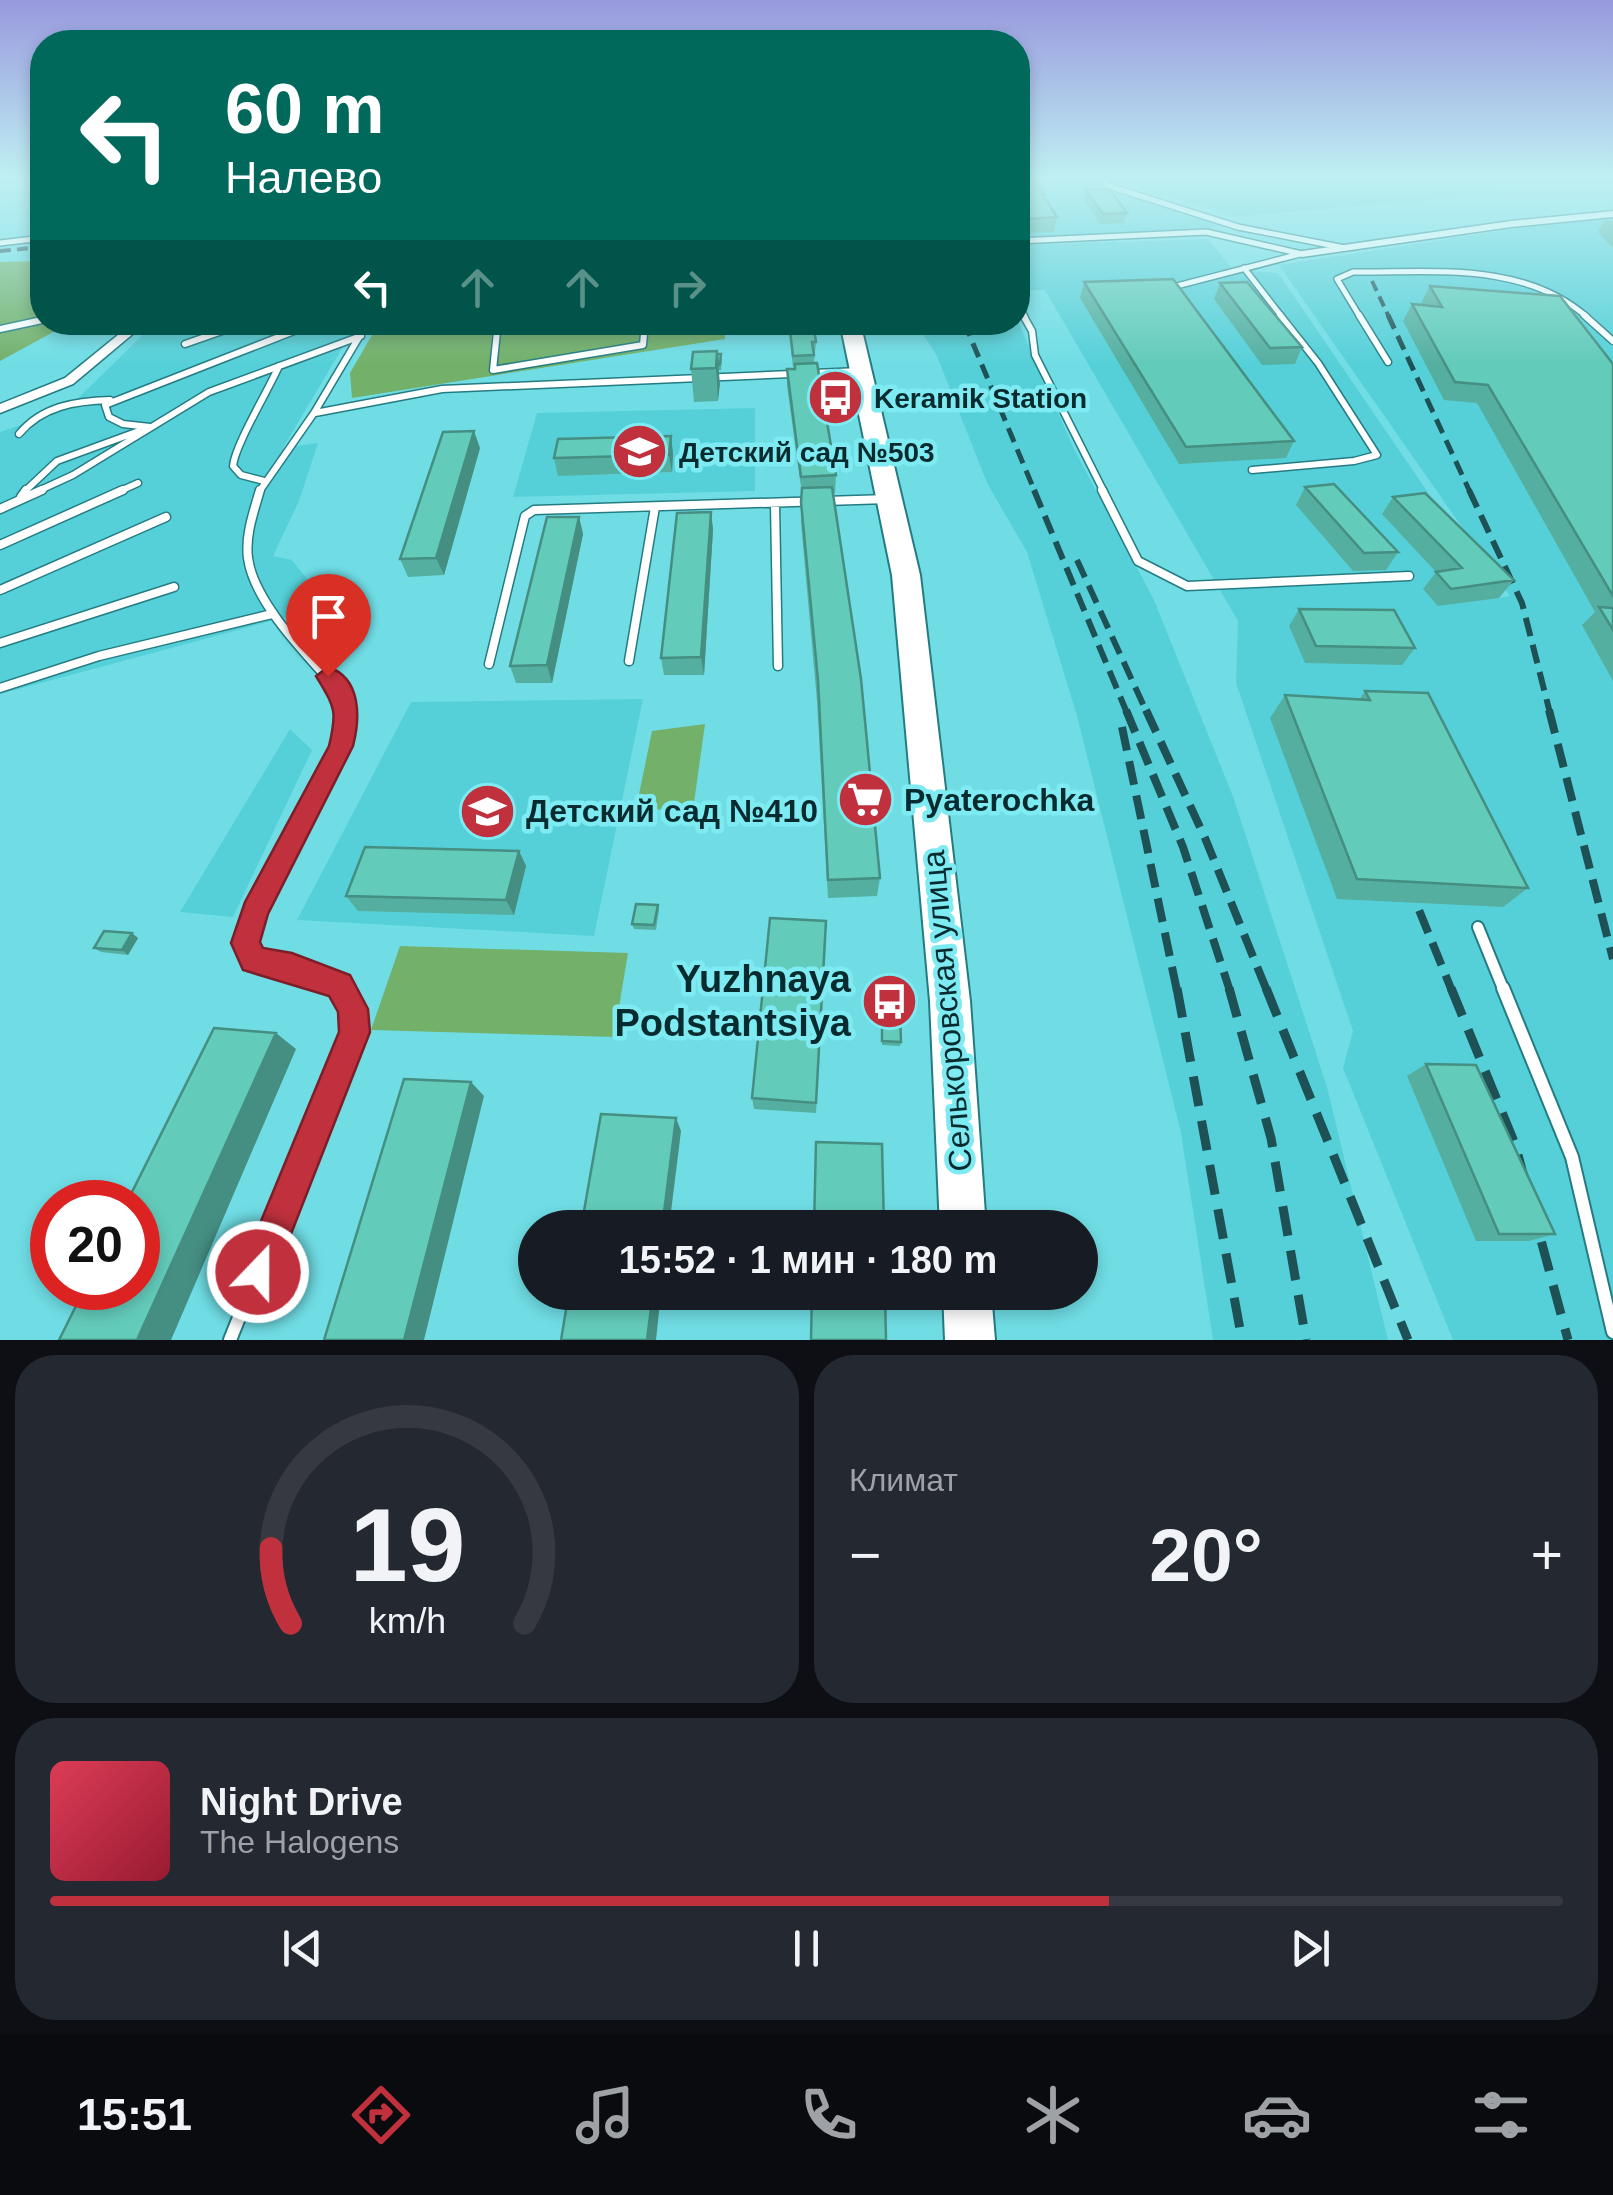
<!DOCTYPE html>
<html lang="ru">
<head>
<meta charset="utf-8">
<style>
  body { margin:0; font-family:Helvetica,sans-serif; background:#242831; color:#f1f3f6; height:100vh; display:flex; flex-direction:column; font-size:38px; white-space:nowrap }
  * { box-sizing:border-box; margin:0 }
  p { font-size:32px; color:#9ea1a6 }
  .icon { flex:none; width:55px; height:55px; fill:none; stroke:currentColor; stroke-width:2; stroke-linecap:round; stroke-linejoin:round }
  .map { position:relative; height:1340px; overflow:hidden }
  .drawer { display:flex; flex-direction:column; gap:15px; padding:15px; background:#0d0f14; flex:1 }
  .drawer>* { flex:none }
  .hud { position:absolute; left:30px; top:30px; width:1000px; height:305px; border-radius:40px; box-shadow:0 5px 15px #0003; background:#00695c; color:#fff; overflow:hidden }
  .speed { position:absolute; left:30px; top:1180px; display:flex; gap:20px; font-size:50px; font-weight:700; text-align:center }
  .speed>* { display:grid; place-content:center; width:130px; height:130px; border-radius:50%; background:#171b24; box-shadow:0 5px 15px #0003; line-height:1 }
  .speed .limit { border:15px solid #d22; background:#fff; color:#111 }
  .pin { position:absolute; display:grid; place-items:center; width:85px; height:85px; color:#fff; margin:-102px -42px; border-radius:50% 50% 50% 0; rotate:-45deg; box-shadow:0 0 10px #0007 }
  .pin .icon { rotate:45deg }
  .me { position:absolute; width:110px; margin:-55px; rotate:22deg; stroke-linejoin:round; filter:drop-shadow(0 0 8px #0008) }
  .turn { display:flex; align-items:center; gap:35px; height:210px; padding:0 30px; font-size:45px }
  .turn .icon { width:130px; height:130px; stroke-width:2.5 }
  .turn b { display:block; font-size:70px; line-height:85px }
  .lanes { display:flex; align-items:center; height:95px; padding:0 30px; background:#0003; justify-content:center; gap:50px; direction:ltr }
  .lanes .off { opacity:.35 }
  .big { font-size:75px; font-weight:800; line-height:1.1 }
  .drawer .widget { flex:1; display:flex; flex-direction:column; justify-content:center; gap:15px; min-width:0; padding:0 35px; border-radius:40px; background:#242831 }
  .drawer .dial { align-items:center; gap:0 }
  .dial svg { height:260px; overflow:visible; fill:none; stroke:#363941; stroke-width:7; stroke-linecap:round; text-anchor:middle }
  .dial text { fill:#f1f3f6; stroke:none }
  .song { display:flex; align-items:center; gap:30px }
  .cover { width:120px; height:120px; border-radius:15px; background:linear-gradient(135deg,hsl(350 70% 55%),hsl(350 70% 35%)) }
  .played { height:10px; border-radius:5px; background:linear-gradient(90deg,#c0303d 70%,#363941 70%) }
  .keys { display:flex; justify-content:space-around; direction:ltr }
  .heat { display:flex; justify-content:space-between; align-items:center; font-size:55px; direction:ltr }
  .drawer .tiles { flex:1; display:grid; gap:15px; grid-template-columns:1fr 1fr }
  .widget:last-child { grid-column:span 2 }
  .trip { position:absolute; left:518px; top:1210px; width:580px; height:100px; border-radius:50px; background:#171b24; box-shadow:0 5px 15px #0003; font-weight:800; line-height:100px; text-align:center }
  .menu { display:flex; height:160px; justify-content:space-around; align-items:center; background:#090b0e; color:#9ea1a6 }
  .menu .icon { width:70px; height:70px }
  .menu .current { color:#c0303d }
  .menu b { font-size:45px; color:#f1f3f6 }
  .map>svg:first-child { display:block }
  .built { fill:#56d0d8 }
  .green { fill:#73b06a }
  .lines { fill:none; stroke-linecap:round; stroke-linejoin:round }
  .lane-far4-casing { stroke:#247c82; stroke-width:8 }
  .lane-far3-casing { stroke:#247c82; stroke-width:9 }
  .lane-far2-casing { stroke:#247c82; stroke-width:11 }
  .lane-far1-casing { stroke:#247c82; stroke-width:14 }
  .lane-casing { stroke:#247c82; stroke-width:16 }
  .street-casing { stroke:#247c82; stroke-width:3 }
  .primary-casing { stroke:#247c82; stroke-width:4 }
  .lane-far4 { stroke:#fff; stroke-width:5 }
  .lane-far3 { stroke:#fff; stroke-width:6 }
  .lane-far2 { stroke:#fff; stroke-width:8 }
  .lane-far1 { stroke:#fff; stroke-width:10 }
  .lane { stroke:#fff; stroke-width:12 }
  .street { fill:#fff; fill-rule:evenodd }
  .primary { fill:#fff; fill-rule:evenodd }
  .rail-far4 { stroke:#1d5155; stroke-width:4; stroke-dasharray:11 6; stroke-linecap:butt }
  .rail-far3 { stroke:#1d5155; stroke-width:5; stroke-dasharray:15 8; stroke-linecap:butt }
  .rail-far2 { stroke:#1d5155; stroke-width:6; stroke-dasharray:19 9; stroke-linecap:butt }
  .rail-far1 { stroke:#1d5155; stroke-width:8; stroke-dasharray:24 11; stroke-linecap:butt }
  .rail { stroke:#1d5155; stroke-width:9; stroke-dasharray:30 15; stroke-linecap:butt }
  .wall { fill:#55afa0 }
  .shaded-wall { fill:#458e82 }
  .building { fill:#63cbba; stroke:#458e82; stroke-width:2.5 }
  .route { fill:#c0303d; stroke:#7d1f28; stroke-width:2.5 }
  .labels { text-anchor:middle; stroke-width:9; stroke-linejoin:round; paint-order:stroke }
  .far-poi-label { font-size:28px; font-weight:bold; fill:#072b2e; stroke:#7eeaf2; text-anchor:start }
  .poi-label { font-size:32px; font-weight:bold; fill:#072b2e; stroke:#7eeaf2; text-anchor:start }
  .street-label { font-size:32px; fill:#072b2e; stroke:#7eeaf2 }
  .near-poi-label { font-size:38px; font-weight:bold; fill:#072b2e; stroke:#7eeaf2; text-anchor:end }
</style>
</head>
<body>
<div class="map">
<svg width="1613" height="1340" viewBox="0 0 1613 1340">
  <rect width="100%" height="100%" fill="#70dde5"/>
  <path class="built" d="M 1018,177 L 1090,177 L 1095,185 L 1219,223 L 1210,229 L 1018,237 Z
    M 1121,177 L 1469,177 L 1498,193 L 1235,217 L 1139,188 Z
    M 1591,217 L 1613,217 L 1613,1340 L 1453,1340 L 1343,1068 L 1353,1031 L 1236,683 L 1238,621 L 1045,290 L 1021,290 L 1018,251 L 1021,245 L 1208,239 L 1233,270 L 1278,273 L 1500,598 L 1510,596 L 1279,265 Z
    M 1018,321 L 1074,449 L 1154,600 L 1234,799 L 1327,1087 L 1388,1340 L 1213,1340 L 1181,1133 L 1077,716 L 1027,552 L 987,483 L 937,356 L 916,323 Z
    M 155,323 L 357,323 L 283,448 L 318,443 L 299,501 L 273,556 L 292,560 L 328,606 L 0,694 L 0,432 L 67,409 Z
    M 755,408 L 755,491 L 513,497 L 537,413 Z
    M 643,699 L 594,936 L 297,920 L 411,702 Z
    M 290,729 L 312,750 L 233,917 L 180,912 Z"/>
  <path class="green" d="M 42,261 L 42,322 L 70,323 L 0,361 L 0,262 Z
    M 379,323 L 725,323 L 725,339 L 352,398 L 350,373 Z
    M 705,724 L 693,810 L 636,809 L 652,731 Z
    M 400,946 L 628,953 L 614,1037 L 371,1030 Z"/>
  <g class="lines">
    <defs>
      <path id="lane-far4" d="M 1099,177 L 1109,186 L 1238,227 L 1345,248
        M 1018,241 L 1206,232 L 1302,254
        M 0,243 L 42,238
        M 1244,268 L 1282,317
        M 1169,288 L 1300,254
        M 1018,304 L 1025,317
        M 1360,317 L 1337,279 L 1353,272 C 1433,273 1523,261 1587,317"/>
      <path id="lane-far3" d="M 1023,315 L 1032,331 L 1035,355 L 1104,492
        M 1359,315 L 1388,362
        M 1584,315 L 1613,341
        M 498,322 L 493,370 L 643,345 L 645,322
        M 0,329 L 42,320
        M 185,344 L 248,322
        M 315,413 L 442,389 L 860,371
        M 150,427 L 123,424 L 109,417 L 105,405 L 317,322
        M 19,434 C 42,406 76,401 110,400
        M 1252,470 L 1354,461 L 1377,455 L 1318,363 L 1280,315
        M 264,481 L 241,475 L 233,466 C 235,445 268,391 279,366
        M 24,492 L 57,461 L 139,431
        M 36,492 L 73,475 L 209,392 L 361,336
        M 118,492 L 138,483
        M 259,492 L 314,413 L 368,322"/>
      <path id="lane-far2" d="M 260,490 C 254,511 245,535 248,558 C 254,605 314,662 344,697 L 347,713
        M 1102,490 L 1138,561 L 1187,586 L 1409,576
        M 21,497 L 26,490
        M 775,504 L 778,666
        M 0,509 L 42,490
        M 0,545 L 123,490
        M 0,590 L 166,517
        M 0,643 L 174,587
        M 629,661 L 655,507
        M 489,664 L 525,516 L 534,510 L 888,499
        M 0,688 L 99,656 L 272,614"/>
      <path id="lane-far1" d="M 1478,927 L 1504,991
        M 342,991 L 339,985 L 292,968 L 254,960 L 245,943 C 261,892 353,746 346,710"/>
      <path id="lane" d="M 1503,988 L 1572,1157 L 1613,1332
        M 230,1340 L 354,1032 L 353,1009 L 341,988"/>
      <path id="street" d="M 1613,211 L 1613,217 L 1511,227 L 1302,257 L 1297,254 L 1302,251 L 1511,221 Z
        M 134,322 L 147,322 L 73,384 L 0,413 L 0,404 L 65,378 Z"/>
      <path id="primary" d="M 840,322 L 860,322 L 920,575 L 970,1001 L 986,1228 L 940,1228 L 930,1001 L 892,575 Z
        M 943,1292 L 991,1292 L 995,1340 L 945,1340 Z"/>
    </defs>
    <use href="#lane-far4" class="lane-far4-casing"/>
    <use href="#lane-far3" class="lane-far3-casing"/>
    <use href="#lane-far2" class="lane-far2-casing"/>
    <use href="#lane-far1" class="lane-far1-casing"/>
    <use href="#lane" class="lane-casing"/>
    <use href="#street" class="street-casing"/>
    <use href="#primary" class="primary-casing"/>
    <use href="#lane-far4" class="lane-far4"/>
    <use href="#lane-far3" class="lane-far3"/>
    <use href="#lane-far2" class="lane-far2"/>
    <use href="#lane-far1" class="lane-far1"/>
    <use href="#lane" class="lane"/>
    <use href="#street" class="street"/>
    <use href="#primary" class="primary"/>
    <path class="rail-far4" d="M 0,251 L 42,247
      M 1372,281 L 1389,317"/>
    <path class="rail-far3" d="M 1388,315 L 1470,492
      M 964,322 L 1035,492"/>
    <path class="rail-far2" d="M 1034,490 L 1127,713
      M 1469,490 L 1522,603 L 1550,713
      M 1077,560 L 1147,713"/>
    <path class="rail-far1" d="M 1126,710 L 1183,847 L 1230,991
      M 1146,710 L 1205,838 L 1267,991
      M 1549,710 L 1613,959
      M 1122,727 L 1177,991
      M 1406,878 L 1452,991"/>
    <path class="rail" d="M 1177,988 L 1242,1340
      M 1229,988 L 1271,1138 L 1306,1340
      M 1266,988 L 1408,1340
      M 1451,988 L 1515,1144 L 1568,1340"/>
  </g>
  <path class="wall" d="M 1018,177 L 1045,194 L 1044,199 L 1057,217 L 1054,232 L 1028,233 L 1018,215 Z
    M 42,179 L 42,201 L 34,187 Z
    M 1086,190 L 1127,213 L 1124,223 L 1100,224 L 1084,200 Z
    M 1606,220 L 1613,221 L 1613,248 L 1598,232 Z
    M 1084,282 L 1294,441 L 1286,458 L 1179,464 L 1080,298 Z
    M 1220,283 L 1302,347 L 1295,364 L 1262,365 L 1214,299 Z
    M 1430,286 L 1613,364 L 1613,681 L 1582,625 L 1595,612 L 1477,403 L 1444,400 L 1403,321 L 1412,304 L 1422,305 L 1421,303 Z
    M 788,322 L 816,342 L 814,363 L 836,475 L 835,493 L 833,493 L 880,878 L 877,896 L 828,898 L 817,701 L 801,523 L 802,494 L 787,386 L 787,369 L 795,369 L 795,367 L 793,367 Z
    M 717,354 L 722,359 L 721,370 L 719,370 L 718,401 L 694,402 L 691,369 Z
    M 671,436 L 673,454 L 672,472 L 558,476 L 554,458 Z
    M 480,448 L 444,575 L 408,577 L 400,559 Z
    M 1305,487 L 1398,552 L 1386,570 L 1353,571 L 1296,505 Z
    M 1393,497 L 1514,580 L 1499,598 L 1438,606 L 1423,589 L 1436,572 L 1382,514 Z
    M 711,512 L 713,530 L 704,675 L 664,675 L 661,658 Z
    M 579,517 L 583,534 L 552,683 L 516,683 L 510,666 Z
    M 1299,609 L 1415,648 L 1402,665 L 1305,663 L 1289,626 Z
    M 1365,691 L 1528,888 L 1503,907 L 1337,899 L 1270,718 L 1285,695 L 1359,700 Z
    M 519,851 L 526,866 L 514,915 L 358,911 L 346,896 Z
    M 658,905 L 659,910 L 656,930 L 634,929 L 632,924 Z
    M 826,921 L 816,1113 L 754,1109 L 752,1098 Z
    M 138,938 L 128,955 L 101,952 L 94,948 Z
    M 882,983 L 901,1042 L 900,1046 L 882,1045 Z
    M 1426,1064 L 1555,1234 L 1529,1241 L 1476,1241 L 1407,1076 Z"/>
  <path class="shaded-wall" d="M 717,351 L 720,384 L 718,401 L 716,368 Z
    M 474,431 L 480,448 L 444,575 L 436,558 Z
    M 671,436 L 673,454 L 672,472 L 669,455 Z
    M 711,512 L 713,530 L 704,675 L 701,657 Z
    M 579,517 L 583,534 L 552,683 L 547,665 Z
    M 519,851 L 526,866 L 514,915 L 506,900 Z
    M 132,933 L 138,938 L 128,955 L 122,950 Z
    M 276,1033 L 296,1049 L 171,1340 L 137,1340 Z
    M 471,1082 L 484,1096 L 424,1340 L 404,1340 Z
    M 676,1118 L 681,1131 L 669,1228 L 662,1228 Z
    M 653,1292 L 661,1292 L 656,1340 L 647,1340 Z"/>
  <path class="building" d="M 1018,177 L 1033,177 L 1045,194 L 1042,194 L 1057,217 L 1030,219 L 1018,196 Z
    M 42,179 L 42,186 L 34,187 Z
    M 1109,189 L 1127,213 L 1103,214 L 1086,190 Z
    M 1173,279 L 1294,441 L 1186,447 L 1084,282 Z
    M 1247,282 L 1302,347 L 1270,348 L 1220,283 Z
    M 1430,286 L 1560,296 L 1613,364 L 1613,596 L 1488,385 L 1455,382 L 1412,304 L 1442,307 Z
    M 789,322 L 813,322 L 816,342 L 812,342 L 814,355 L 793,356 Z
    M 717,351 L 716,368 L 691,369 L 693,352 Z
    M 717,354 L 721,354 L 720,364 L 718,365 Z
    M 817,363 L 836,475 L 801,477 L 787,369 L 795,369 L 795,364 Z
    M 474,431 L 436,558 L 400,559 L 443,432 Z
    M 671,436 L 669,455 L 554,458 L 558,439 Z
    M 1334,484 L 1398,552 L 1364,553 L 1305,487 Z
    M 832,487 L 861,679 L 880,878 L 828,880 L 818,680 L 801,502 L 802,488 Z
    M 1425,493 L 1514,580 L 1451,589 L 1436,572 L 1462,568 L 1393,497 Z
    M 711,512 L 701,657 L 661,658 L 677,513 Z
    M 547,517 L 579,517 L 547,665 L 510,666 Z
    M 1599,607 L 1613,608 L 1613,630 Z
    M 1299,609 L 1394,610 L 1415,648 L 1316,646 Z
    M 1365,691 L 1428,693 L 1528,888 L 1357,879 L 1285,695 L 1370,700 Z
    M 365,847 L 519,851 L 506,900 L 346,896 Z
    M 636,904 L 658,905 L 654,925 L 632,924 Z
    M 770,918 L 826,921 L 816,1103 L 752,1098 Z
    M 104,931 L 132,933 L 122,950 L 94,948 Z
    M 882,983 L 899,984 L 901,1042 L 882,1041 Z
    M 214,1028 L 276,1033 L 137,1340 L 59,1340 L 85,1288 L 138,1288 L 138,1202 L 127,1202 Z
    M 1426,1064 L 1476,1065 L 1555,1234 L 1499,1234 Z
    M 404,1079 L 471,1082 L 404,1340 L 324,1340 Z
    M 601,1114 L 676,1118 L 662,1228 L 581,1228 Z
    M 816,1142 L 882,1144 L 884,1228 L 814,1228 Z
    M 569,1292 L 653,1292 L 647,1340 L 561,1340 Z
    M 812,1292 L 885,1292 L 886,1340 L 811,1340 Z"/>
  <linearGradient id="sky" x2="0" y2="1"><stop stop-color="#9899de"/><stop offset="0.49" stop-color="#bff0f3"/><stop offset="1" stop-color="#bff0f3" stop-opacity="0"/></linearGradient>
  <rect width="1613" height="364" fill="url(#sky)"/>
  <path class="route" d="M 328,667 C 362,678 360,719 353,746 L 268,914 L 260,942 L 263,948 L 292,953 L 350,975 L 368,1009 L 370,1032 L 271,1285 L 258,1290 L 245,1285 L 240,1272 L 339,1032 L 338,1012 L 329,996 L 243,970 L 231,943 L 245,902 L 329,746 C 338,709 334,707 316,676 Z"/>
  <defs>
    <symbol id="bus-disc" viewBox="-11 -11 22 22"><circle r="9.5" fill="#c0303d" stroke="#7eeaf2"/><path d="M-5-6H5V4H4V6H2V4H-2V6H-4V4H-5ZM-3.5-4V0h7V-4ZM-3.5 1.2v1.5H-2V1.2ZM2 1.2v1.5H3.5V1.2Z" fill="#fff"/></symbol>
    <symbol id="school-disc" viewBox="-11 -11 22 22"><circle r="9.5" fill="#c0303d" stroke="#7eeaf2"/><path d="M0-5L7-2L0 1L-7-2ZM-4 1L0 2.5L4 1V4Q0 6-4 4Z" fill="#fff"/></symbol>
    <symbol id="supermarket-disc" viewBox="-11 -11 22 22"><circle r="9.5" fill="#c0303d" stroke="#7eeaf2"/><path d="M-6-5.5h2.5l.6 2H6L4.5 2H-2.5L-4.4-4H-6ZM-1.5 3.2a1.3 1.3 0 1 0 .1 0ZM3 3.2a1.3 1.3 0 1 0 .1 0Z" fill="#fff"/></symbol>
  </defs>
  <g fill-rule="evenodd">
    <use href="#bus-disc" x="804" y="366" width="63" height="63"/>
    <use href="#school-disc" x="608" y="420" width="63" height="63"/>
    <use href="#supermarket-disc" x="834" y="768" width="63" height="63"/>
    <use href="#school-disc" x="456" y="780" width="63" height="63"/>
    <use href="#bus-disc" x="858" y="970" width="63" height="63"/>
  </g>
  <g class="labels">
    <g class="far-poi-label">
      <text x="874" y="408">Keramik Station</text>
      <text x="679" y="462">Детский сад №503</text>
    </g>
    <g class="poi-label">
      <text x="904" y="811">Pyaterochka</text>
      <text x="526" y="822">Детский сад №410</text>
    </g>
    <g class="street-label">
      <text transform="translate(947 1011) rotate(-95)" y="11">Селькоровская улица</text>
    </g>
    <g class="near-poi-label">
      <text x="851" y="992">Yuzhnaya<tspan x="851" dy="44">Podstantsiya</tspan></text>
    </g>
  </g>
</svg>
<div class="speed"><div class="limit">20</div></div>
<div class="pin" style="left:328px;top:676px;background:#d93025"><svg class="icon" aria-label="arrive" viewBox="0 0 24 24"><path d="M6 21V4h12l-3 4 3 4H6"/></svg></div>
<svg class="me" style="left:258px;top:1272px" viewBox="-20 -20 40 40"><circle r="17" fill="#c0303d" stroke="#fff" stroke-width="3"/><path d="M0-11L8 9 0 5-8 9z" fill="#fff"/></svg>
<div class="trip">15:52 · 1 мин · 180 m</div>
<div class="hud">
<div class="turn"><svg class="icon" aria-label="left" viewBox="0 0 24 24"><path d="M17 20v-9H6M10 6l-5 5 5 5"/></svg><div><b>60 m</b>Налево</div></div>
<div class="lanes"><svg class="icon" aria-label="left" viewBox="0 0 24 24"><path d="M17 20v-9H6M10 6l-5 5 5 5"/></svg><svg class="icon off" aria-label="ahead" viewBox="0 0 24 24"><path d="M12 20V5M6 11l6-6 6 6"/></svg><svg class="icon off" aria-label="ahead" viewBox="0 0 24 24"><path d="M12 20V5M6 11l6-6 6 6"/></svg><svg class="icon off" aria-label="right" viewBox="0 0 24 24"><path d="M7 20v-9h11M14 6l5 5-5 5"/></svg></div>
</div>
</div>
<section class="drawer">
<div class="tiles">
<div class="widget dial"><svg viewBox="0 0 100 80">
<path d="M14 69A42 42 0 1 1 86 69"/>
<path d="M14 69A42 42 0 0 1 8 46" stroke="#c0303d"/>
<text x="50" y="56" font-size="32" font-weight="700">19</text>
<text x="50" y="72" font-size="11">km/h</text>
</svg></div>
<div class="widget"><p>Климат</p>
<div class="heat"><a>−</a><b class="big">20°</b><a>+</a></div>
</div>
<div class="widget">
<div class="song"><i class="cover"></i><div><b>Night Drive</b><p>The Halogens</p></div></div>
<div class="played"></div>
<div class="keys"><svg class="icon" aria-label="previous" viewBox="0 0 24 24"><path d="M18 5L8 12l10 7zM5 5v14"/></svg><svg class="icon" aria-label="pause" viewBox="0 0 24 24"><path d="M8 5v14M16 5v14"/></svg><svg class="icon" aria-label="next" viewBox="0 0 24 24"><path d="M6 5l10 7-10 7zM19 5v14"/></svg></div>
</div>
</div>
</section>
<nav class="menu">
<b>15:51</b>
<svg class="icon current" aria-label="directions" viewBox="0 0 24 24"><path d="M12 3l9 9-9 9-9-9zM9 14v-3h6M13 9l2 2-2 2"/></svg>
<svg class="icon" aria-label="music" viewBox="0 0 24 24"><path d="M9 18V5l10-2v13"/><circle cx="6" cy="18" r="3"/><circle cx="16" cy="16" r="3"/></svg>
<svg class="icon" aria-label="phone" viewBox="0 0 24 24"><path d="M5 4h4l2 5-3 2q2 4 5 5l2-3 5 2v4C11 20 4 13 5 4z"/></svg>
<svg class="icon" aria-label="climate" viewBox="0 0 24 24"><path d="M12 3v18M4 7l16 10M4 17L20 7"/></svg>
<svg class="icon" aria-label="car" viewBox="0 0 24 24"><path d="M5 17H2v-5l4-1 3-4h7l3 4 3 1v5h-3M9 17h6M6 11h13"/><circle cx="7" cy="17" r="2"/><circle cx="17" cy="17" r="2"/></svg>
<svg class="icon" aria-label="filters" viewBox="0 0 24 24"><path d="M4 7h16M4 17h16"/><circle cx="9" cy="7" r="2"/><circle cx="15" cy="17" r="2"/></svg>
</nav>
</body>
</html>
